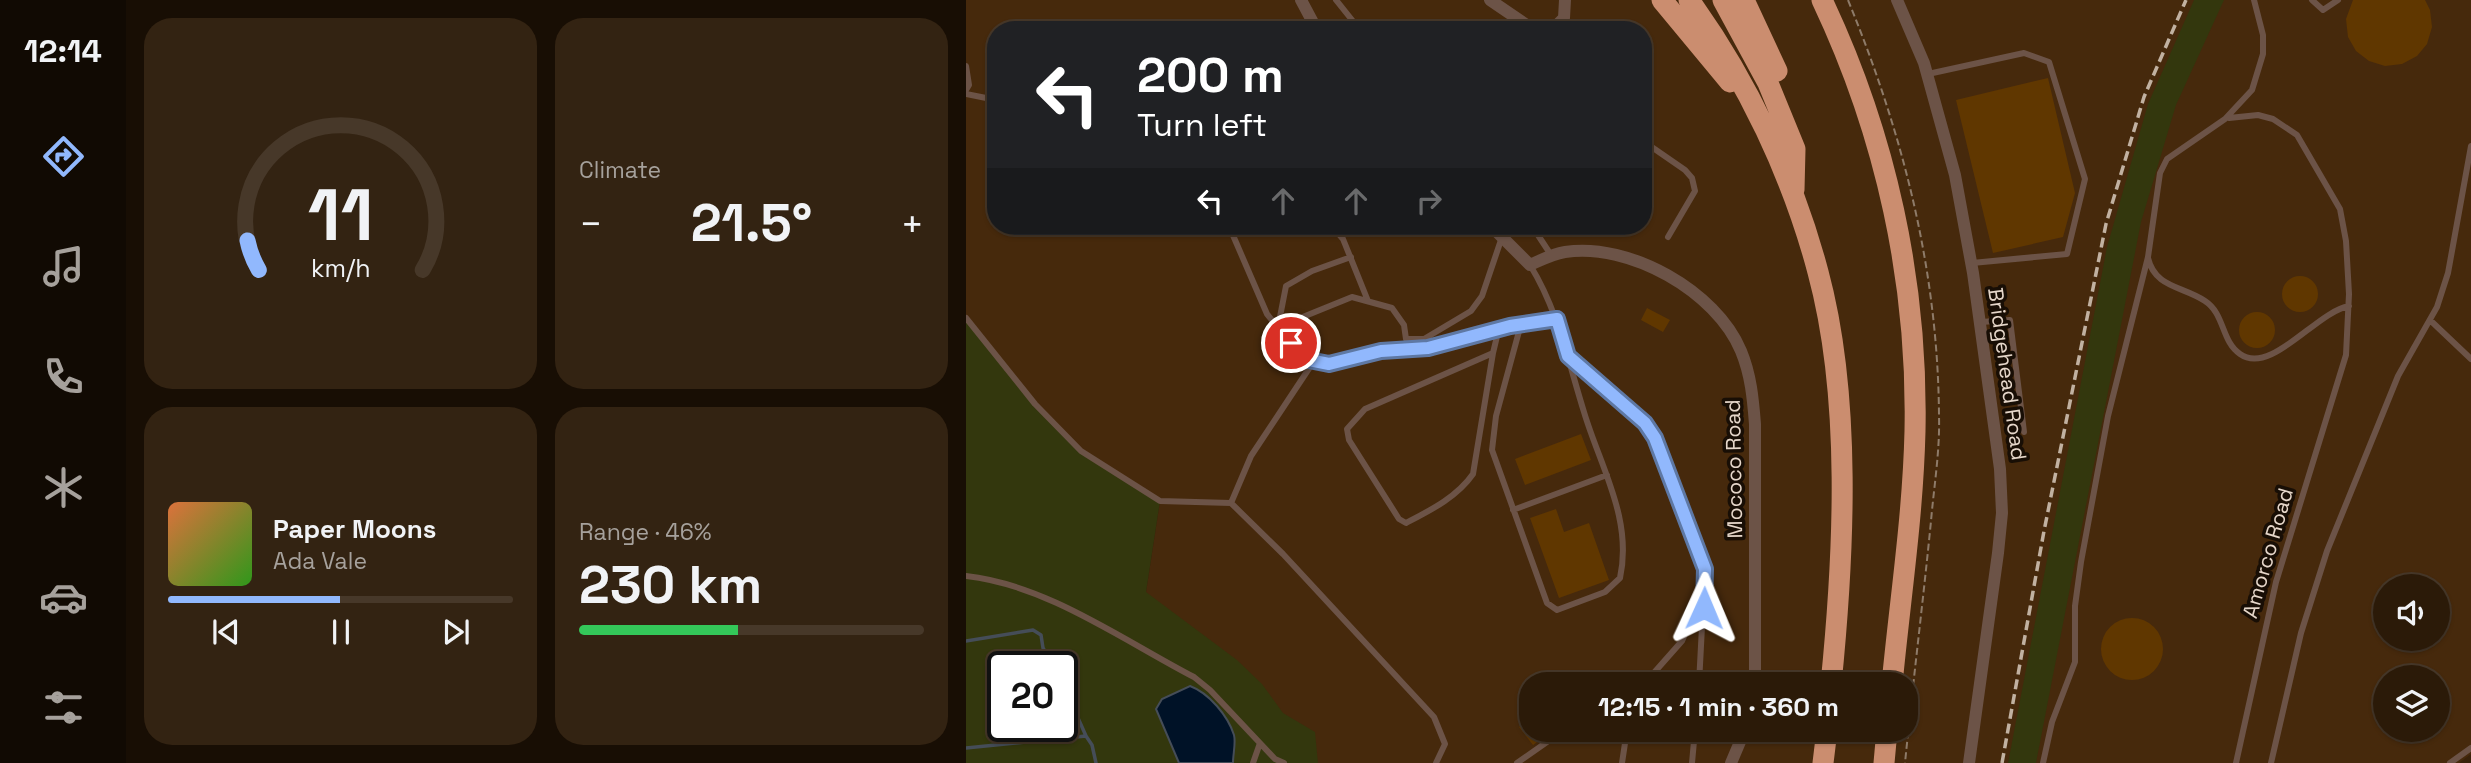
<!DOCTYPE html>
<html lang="en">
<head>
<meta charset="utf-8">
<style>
  body { margin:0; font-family:"Space Grotesk",sans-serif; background:#332312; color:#f1f3f6; height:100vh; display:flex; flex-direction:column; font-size:26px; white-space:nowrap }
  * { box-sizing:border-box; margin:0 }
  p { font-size:23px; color:#a6a19c }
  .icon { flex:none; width:38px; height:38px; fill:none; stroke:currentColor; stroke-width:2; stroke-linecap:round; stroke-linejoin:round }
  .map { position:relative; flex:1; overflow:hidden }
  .sheet { display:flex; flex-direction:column; gap:18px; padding:18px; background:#180e04; width:840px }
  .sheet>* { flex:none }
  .top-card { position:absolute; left:21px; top:21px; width:665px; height:214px; border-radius:28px; box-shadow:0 2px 5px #0004,0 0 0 2px #473829; background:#202124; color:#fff; overflow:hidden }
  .tools { position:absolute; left:1407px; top:574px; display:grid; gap:14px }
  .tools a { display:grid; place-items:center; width:77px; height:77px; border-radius:50%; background:#2b1a08; box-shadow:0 2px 5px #0004,0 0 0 2px #473829; font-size:35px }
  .speed { position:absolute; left:21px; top:651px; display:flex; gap:14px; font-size:35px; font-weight:700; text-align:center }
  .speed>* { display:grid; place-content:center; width:91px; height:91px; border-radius:50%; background:#2b1a08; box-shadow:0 2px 5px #0004,0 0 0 2px #473829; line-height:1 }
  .speed .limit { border:4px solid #111; border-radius:10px; background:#fff; color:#111 }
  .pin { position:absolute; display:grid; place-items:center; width:60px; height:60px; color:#fff; margin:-30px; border:4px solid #fff; border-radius:50%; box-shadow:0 2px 7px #0007 }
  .me { position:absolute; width:77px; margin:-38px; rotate:1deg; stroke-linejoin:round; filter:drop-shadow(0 0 5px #0008) }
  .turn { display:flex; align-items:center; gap:24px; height:147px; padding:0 35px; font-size:32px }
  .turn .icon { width:91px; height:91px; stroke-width:2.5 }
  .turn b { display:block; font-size:49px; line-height:60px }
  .lanes { display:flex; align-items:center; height:66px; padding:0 35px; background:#0003; justify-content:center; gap:35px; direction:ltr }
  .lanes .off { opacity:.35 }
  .big { font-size:52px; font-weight:700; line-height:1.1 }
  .sheet .tile { flex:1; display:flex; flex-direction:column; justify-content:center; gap:10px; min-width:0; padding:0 24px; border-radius:28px; background:#332312 }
  .sheet .dial { align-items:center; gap:0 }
  .dial svg { height:182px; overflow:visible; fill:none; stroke:#473829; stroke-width:7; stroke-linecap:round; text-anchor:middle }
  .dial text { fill:#f1f3f6; stroke:none }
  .song { display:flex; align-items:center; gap:21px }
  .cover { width:84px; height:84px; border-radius:10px; background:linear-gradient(135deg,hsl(20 70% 55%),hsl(110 70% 35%)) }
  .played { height:7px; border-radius:4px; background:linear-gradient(90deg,#91b8fd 50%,#473829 50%) }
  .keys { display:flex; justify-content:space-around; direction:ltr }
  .heat { display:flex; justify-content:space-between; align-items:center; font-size:38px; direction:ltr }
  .charge { height:10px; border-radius:5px; background:linear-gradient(90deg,#34c759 46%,#473829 0) }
  .sheet .tiles { flex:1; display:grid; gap:18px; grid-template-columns:repeat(2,1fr) }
  .trip { position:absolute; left:553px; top:672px; width:399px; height:70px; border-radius:28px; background:#2b1a08; box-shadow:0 2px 5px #0004,0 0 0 2px #473829; font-weight:700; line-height:70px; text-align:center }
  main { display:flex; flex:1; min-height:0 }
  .tab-bar { display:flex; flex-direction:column; width:126px; justify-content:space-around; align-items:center; background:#110a03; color:#a6a19c }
  .tab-bar .icon { width:49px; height:49px }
  .tab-bar .active { color:#91b8fd }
  .tab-bar b { font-size:32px; color:#f1f3f6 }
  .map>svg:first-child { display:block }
  .built { fill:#46290c; fill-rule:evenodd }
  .green { fill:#33370d; fill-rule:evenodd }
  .water { fill:#001227; stroke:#454d58; stroke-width:2 }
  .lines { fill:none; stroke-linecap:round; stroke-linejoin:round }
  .stream { stroke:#454d58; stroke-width:3.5 }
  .building { fill:#603700 }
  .path { stroke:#8e7b69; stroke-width:2; stroke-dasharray:7 3.5; stroke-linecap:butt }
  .lane { stroke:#6c5347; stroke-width:6 }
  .street { stroke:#6c5347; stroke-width:12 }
  .highway { stroke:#cb8d6f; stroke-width:21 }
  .rail { stroke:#c1b1a1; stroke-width:3.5; stroke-dasharray:10 5; stroke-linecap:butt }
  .route-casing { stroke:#5e78a4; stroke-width:18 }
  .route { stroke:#91b8fd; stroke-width:12 }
  .labels { text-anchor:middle; stroke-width:7; stroke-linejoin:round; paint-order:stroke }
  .street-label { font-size:21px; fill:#e6d7ca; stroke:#180e05 }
</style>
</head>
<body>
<main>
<nav class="tab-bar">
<b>12:14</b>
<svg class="icon active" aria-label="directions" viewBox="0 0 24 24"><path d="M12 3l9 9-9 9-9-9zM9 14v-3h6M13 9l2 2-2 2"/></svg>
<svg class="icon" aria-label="music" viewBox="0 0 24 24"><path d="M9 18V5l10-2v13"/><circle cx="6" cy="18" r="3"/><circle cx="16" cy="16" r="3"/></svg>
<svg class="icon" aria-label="phone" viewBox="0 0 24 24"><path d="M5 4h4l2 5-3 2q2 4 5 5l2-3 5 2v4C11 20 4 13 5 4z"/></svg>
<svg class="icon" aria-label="climate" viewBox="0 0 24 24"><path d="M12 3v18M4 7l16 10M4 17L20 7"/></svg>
<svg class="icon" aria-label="car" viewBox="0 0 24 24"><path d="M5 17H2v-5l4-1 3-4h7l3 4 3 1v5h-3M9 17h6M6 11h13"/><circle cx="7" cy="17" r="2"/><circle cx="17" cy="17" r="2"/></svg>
<svg class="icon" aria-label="filters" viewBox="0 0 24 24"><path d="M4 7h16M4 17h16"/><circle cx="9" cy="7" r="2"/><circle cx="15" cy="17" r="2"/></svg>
</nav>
<section class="sheet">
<div class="tiles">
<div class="tile dial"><svg viewBox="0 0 100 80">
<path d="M14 69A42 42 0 1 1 86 69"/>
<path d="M14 69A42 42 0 0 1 9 56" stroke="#91b8fd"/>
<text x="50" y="56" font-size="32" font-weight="700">11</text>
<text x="50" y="72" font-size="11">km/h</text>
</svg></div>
<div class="tile"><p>Climate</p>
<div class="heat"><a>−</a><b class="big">21.5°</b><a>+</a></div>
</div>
<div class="tile">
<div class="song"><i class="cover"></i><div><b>Paper Moons</b><p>Ada Vale</p></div></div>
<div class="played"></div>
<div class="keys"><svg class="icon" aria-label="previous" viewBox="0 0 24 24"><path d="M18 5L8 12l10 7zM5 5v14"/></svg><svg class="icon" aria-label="pause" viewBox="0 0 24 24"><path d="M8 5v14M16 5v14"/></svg><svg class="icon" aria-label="next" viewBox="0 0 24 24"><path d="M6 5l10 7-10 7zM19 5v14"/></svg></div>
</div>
<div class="tile"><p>Range · 46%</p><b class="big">230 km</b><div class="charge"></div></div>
</div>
</section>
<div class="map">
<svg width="1505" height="763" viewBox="0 0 1505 763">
  <rect width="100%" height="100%" fill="#39220b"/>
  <path class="built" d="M 0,0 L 1505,0 L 1505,754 L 1493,763 L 191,763 L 180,592 L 194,501 L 115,451 L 69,404 L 0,318 ZM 30,30 L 677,30 L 677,226 L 30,226 ZM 1419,586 L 1472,586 L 1472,639 L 1419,639 ZM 1419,677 L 1472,677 L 1472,730 L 1419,730 ZM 565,684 L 940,684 L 940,730 L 565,730 Z"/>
  <path class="green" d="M 1228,0 L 1258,0 L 1210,105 L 1175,222 L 1070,763 L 1042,763 L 1141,247 L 1182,104 Z
    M 0,318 L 69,404 L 115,450 L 194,501 L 180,592 L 271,660 L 296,684 L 317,713 L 349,732 L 352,763 L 0,763 ZM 37,667 L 96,667 L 96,726 L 37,726 Z"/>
  <path class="water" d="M 224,686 C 243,693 262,716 268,735 C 270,743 267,754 267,763 L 213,763 L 190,709 L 196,699 Z"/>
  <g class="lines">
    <path class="stream" d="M 0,641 L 67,630 L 75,635 L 77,648 L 88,667
      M 96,682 L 120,736
      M 0,748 L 120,736 L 126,745 L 130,763"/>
  </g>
  <path class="building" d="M 1387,0 L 1459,0 L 1464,10 L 1466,27 L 1461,44 L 1451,56 L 1436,64 L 1419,66 L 1403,61 L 1390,51 L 1382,37 L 1380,19 Z
    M 1082,78 L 1109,193 L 1097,237 L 1027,253 L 990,100 Z
    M1316 294a18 18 0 1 1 36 0a18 18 0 1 1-36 0Z
    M 681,308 L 704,320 L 697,332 L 675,320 Z
    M1273 330a18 18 0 1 1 36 0a18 18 0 1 1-36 0Z
    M 615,434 L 625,460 L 559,485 L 549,459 Z
    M 590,509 L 598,532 L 623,523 L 643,580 L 593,598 L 564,518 Z
    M1135 649a31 31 0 1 1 62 0a31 31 0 1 1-62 0Z
    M 565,718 L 565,730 L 588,730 L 567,745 L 553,727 Z"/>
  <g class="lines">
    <path class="path" d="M 882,0 C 937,134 972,270 973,416 C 974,451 968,486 965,521 C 957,602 947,682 939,763"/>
    <path class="lane" d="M 370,0 L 394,30
      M 1346,0 L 1357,10 L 1372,0
      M 0,66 L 3,85 L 0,90
      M 962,74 L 1058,53 L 1083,62 L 1119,179 L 1101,254 L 1006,263
      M 0,94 L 30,100
      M 1263,118 L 1292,115 L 1307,119 L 1331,135 L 1374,209 L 1380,241 L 1383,294 L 1380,355 L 1310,582 L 1270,763
      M 677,141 L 719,170 L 726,178 L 729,191 L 702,237
      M 263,226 L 301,314 L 338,360 L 363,364 L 415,351 L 462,348 L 544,326 L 591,319
      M 366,226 L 377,239 L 402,301
      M 566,226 L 585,255
      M 1182,258 C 1189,288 1217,286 1239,301 C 1259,314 1255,341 1274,354 C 1305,376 1350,312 1383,306
      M 0,318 L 69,404 L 115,451 L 194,501 L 265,503 L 317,554 L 468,717 L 479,744 L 470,763
      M 1465,321 L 1505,359
      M 1015,322 L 1044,320 L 1058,432
      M 555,324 L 530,416 L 526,450 L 581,603 L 591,610 L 639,592 L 654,578 C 667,519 634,466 618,412 C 602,361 592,310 564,265
      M 312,327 L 386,297 L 426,308 L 438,325 L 440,339 L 458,339 L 505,311 L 516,296 L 536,237
      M 312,327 L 320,286 L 346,271 L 385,257
      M 527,353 L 507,474 C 491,497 465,510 440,523 L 433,519 L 383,440 L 381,429 L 399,409 L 527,353 L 533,328
      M 603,358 L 679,423 L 694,449 L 739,569 L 733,684
      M 265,503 L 285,456 L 348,361
      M 547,510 L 641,475
      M 0,576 C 81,585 155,639 228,677 L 244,690 L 309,759 L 318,763
      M 678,684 L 716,641 L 737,593
      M 287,763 L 294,743
      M 551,763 L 598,730
      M 656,763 L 661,730
      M 726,763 L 729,730
      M 1077,763 L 1086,722 L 1109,662 L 1109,606 L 1115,562 L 1142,416 L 1182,257 L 1194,173 L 1201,159 L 1259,119 L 1286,90 L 1297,54 L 1297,35 L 1288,0
      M 1305,763 L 1335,633 L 1361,551 L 1432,376 L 1471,307 L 1482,273 L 1505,146
      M 1484,763 L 1505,748"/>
    <path class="street" d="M 335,0 L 351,30
      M 524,0 L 568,30
      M 931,0 L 958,63 L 989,175 L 1007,273 L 1034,469 L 1036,513 L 1032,553 L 1003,763
      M 586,30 L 598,18 L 599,0
      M 525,226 L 564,265 C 575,260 586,254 599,252 C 663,242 750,291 775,351 C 785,375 787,399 789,424 L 789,684
      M 765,763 L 779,730"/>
    <path class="highway" d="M 696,0 L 764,82
      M 723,0 C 781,80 827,177 852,272 C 886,398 878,555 865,684
      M 757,0 L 802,83 L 829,149 L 828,190
      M 778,0 L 811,71
      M 856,0 C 920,135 952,282 949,431 C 947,516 934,600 926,684
      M 857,763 L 861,730
      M 918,763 L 921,730"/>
    <path class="rail" d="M 1036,763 L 1078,531 L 1140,224 L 1178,97 L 1220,0"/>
  </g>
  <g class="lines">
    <defs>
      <path id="route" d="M 325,343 L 338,359 L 363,364 L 415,351 L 462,348 L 544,326 L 591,319 L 602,356 L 679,423 L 689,438 L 739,569 L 738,608"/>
    </defs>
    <use href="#route" class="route-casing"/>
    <use href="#route" class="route"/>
  </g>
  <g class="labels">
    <g class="street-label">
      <text transform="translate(1041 374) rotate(82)" y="7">Bridgehead Road</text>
      <text transform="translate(768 469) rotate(-91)" y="7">Mococo Road</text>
      <text transform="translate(1302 553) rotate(-74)" y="7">Amorco Road</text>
    </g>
  </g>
</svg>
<div class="tools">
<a><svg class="icon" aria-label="sound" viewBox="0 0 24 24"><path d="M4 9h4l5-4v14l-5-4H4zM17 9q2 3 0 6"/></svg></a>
<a><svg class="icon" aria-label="layers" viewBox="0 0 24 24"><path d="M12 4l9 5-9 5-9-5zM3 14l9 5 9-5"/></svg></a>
</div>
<div class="speed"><div class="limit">20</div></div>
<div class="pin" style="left:325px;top:343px;background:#d93025"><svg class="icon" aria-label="arrive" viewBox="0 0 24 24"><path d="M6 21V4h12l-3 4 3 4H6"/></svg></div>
<svg class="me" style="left:738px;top:608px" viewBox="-20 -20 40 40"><path d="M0-17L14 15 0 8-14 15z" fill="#91b8fd" stroke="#fff" stroke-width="4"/></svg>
<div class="trip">12:15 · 1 min · 360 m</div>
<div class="top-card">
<div class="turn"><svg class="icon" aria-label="left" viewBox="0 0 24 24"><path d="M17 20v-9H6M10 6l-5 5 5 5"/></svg><div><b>200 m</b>Turn left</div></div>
<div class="lanes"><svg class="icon" aria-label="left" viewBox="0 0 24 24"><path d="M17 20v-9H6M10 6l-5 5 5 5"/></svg><svg class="icon off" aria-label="ahead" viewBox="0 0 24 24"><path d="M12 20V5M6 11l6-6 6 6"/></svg><svg class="icon off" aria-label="ahead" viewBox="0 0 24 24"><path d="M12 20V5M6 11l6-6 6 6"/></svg><svg class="icon off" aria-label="right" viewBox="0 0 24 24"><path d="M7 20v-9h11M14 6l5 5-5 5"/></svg></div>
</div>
</div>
</main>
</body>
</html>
